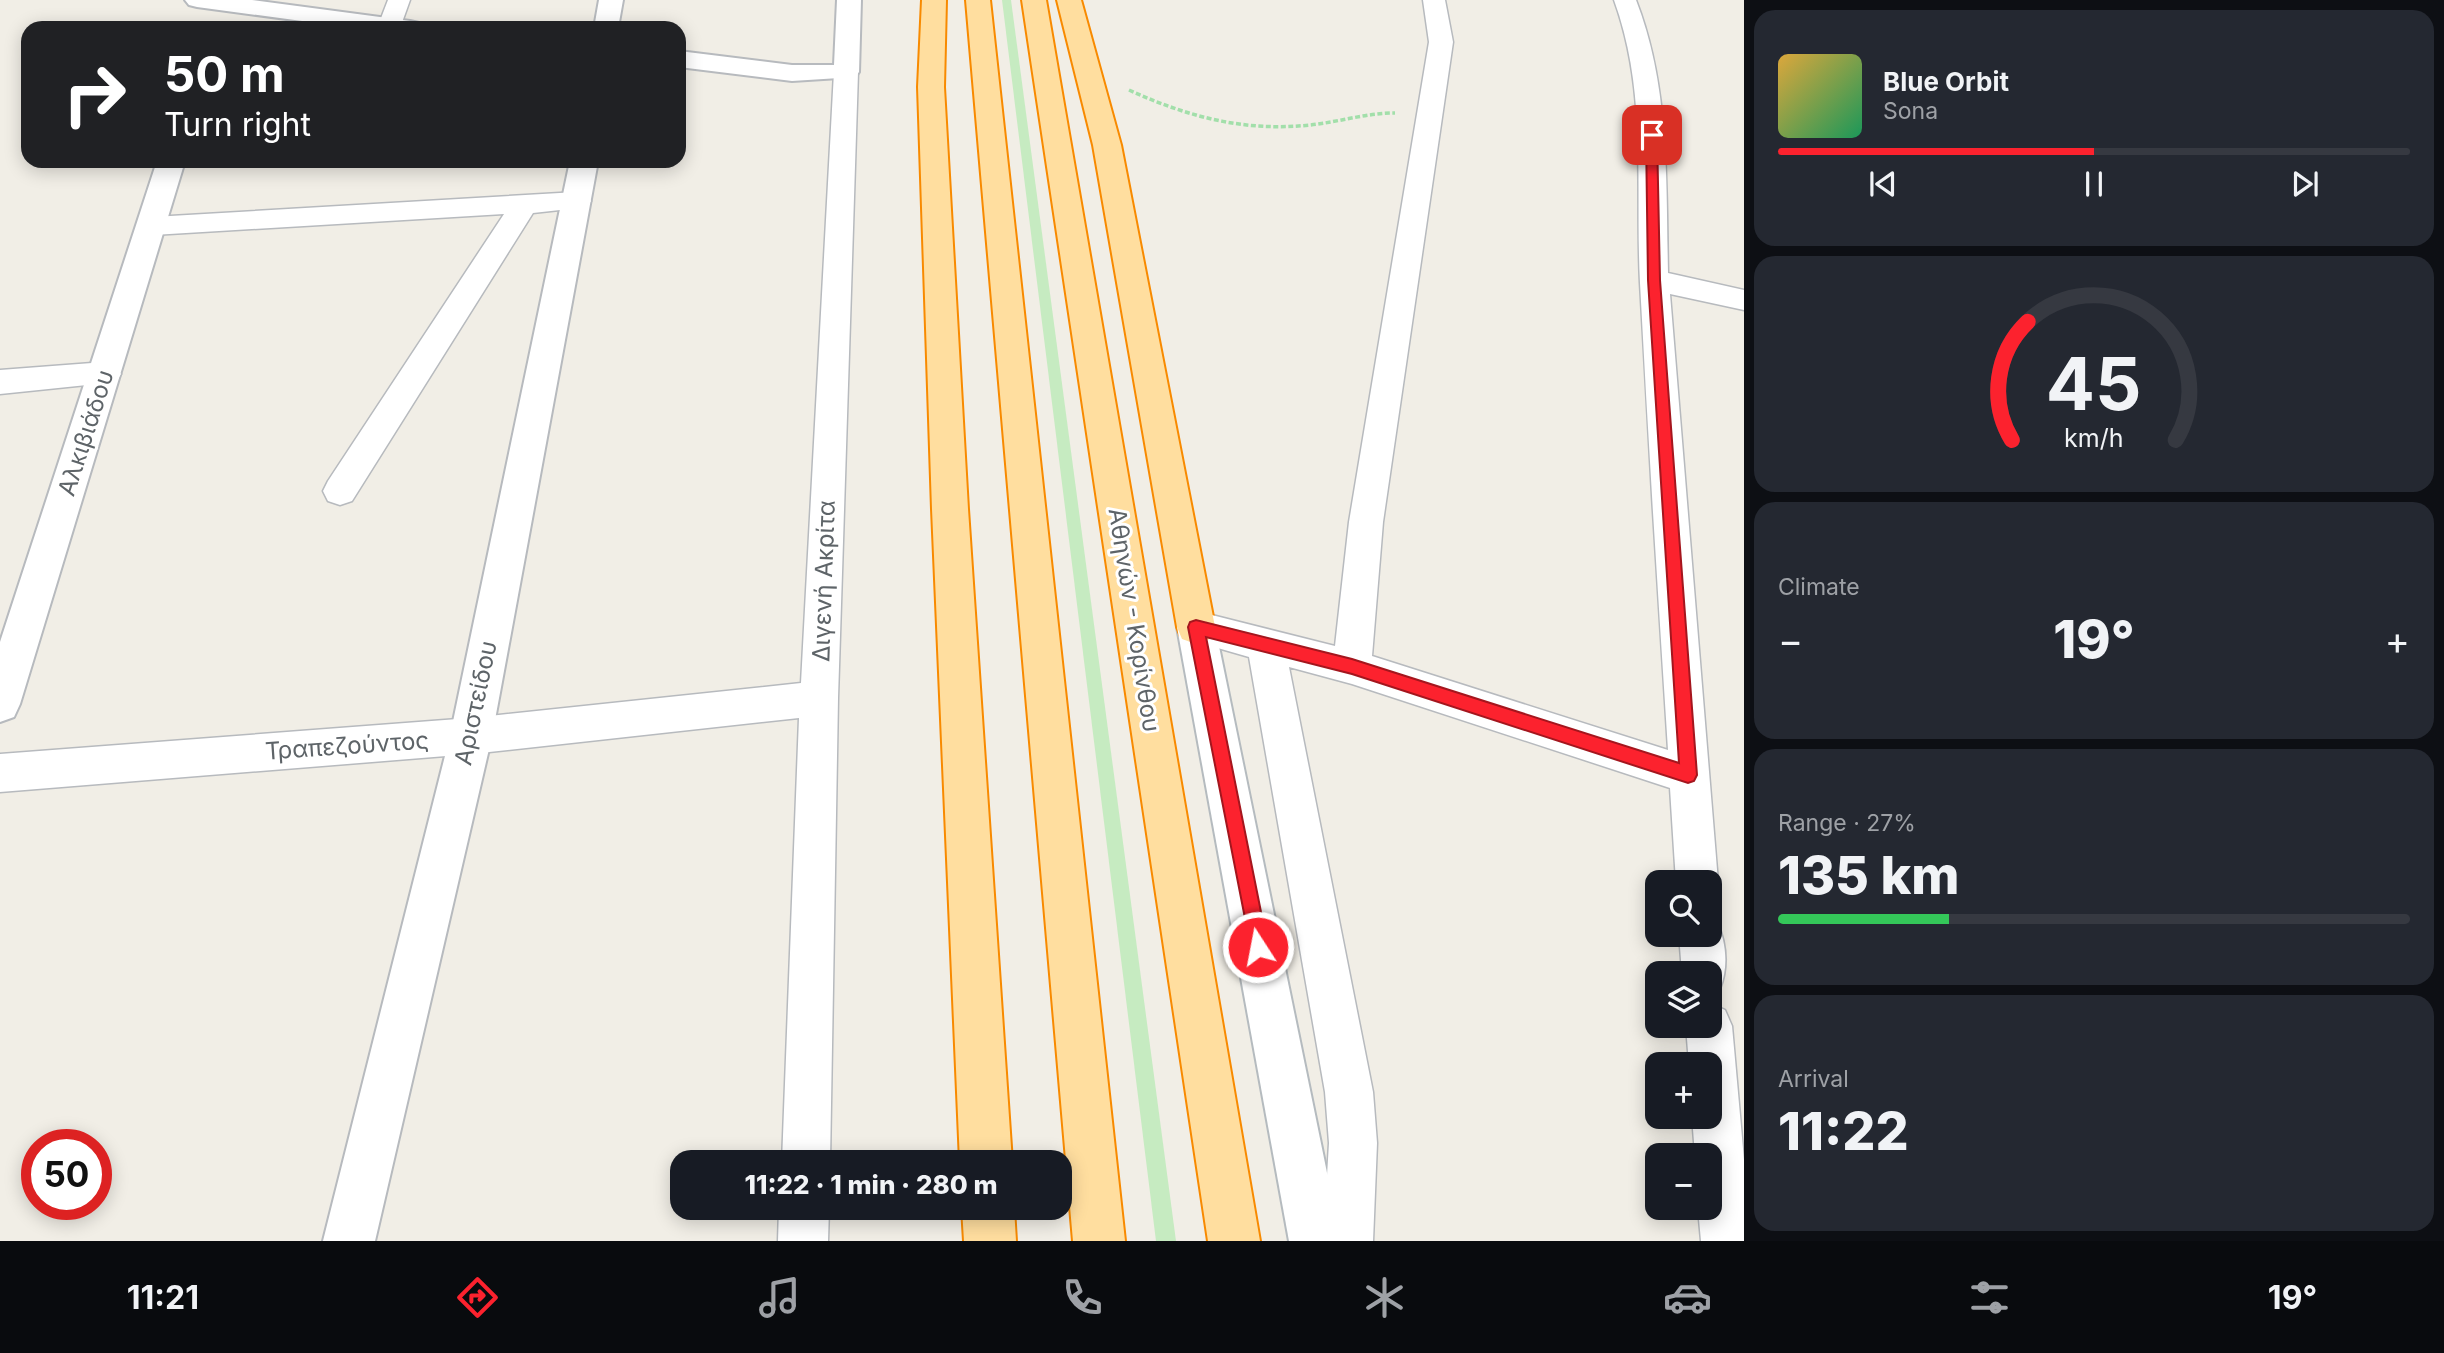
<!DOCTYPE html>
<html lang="en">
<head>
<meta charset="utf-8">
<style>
  body { margin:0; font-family:Inter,sans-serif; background:#242831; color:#f1f3f6; height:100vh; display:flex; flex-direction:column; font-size:26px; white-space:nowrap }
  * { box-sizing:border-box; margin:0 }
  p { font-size:23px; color:#9ea1a6 }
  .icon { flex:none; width:38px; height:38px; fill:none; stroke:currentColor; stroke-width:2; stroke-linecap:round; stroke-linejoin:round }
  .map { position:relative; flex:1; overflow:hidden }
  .side { display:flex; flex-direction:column; gap:10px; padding:10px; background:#0d0f14; width:700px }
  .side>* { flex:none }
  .guide { position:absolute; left:21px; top:21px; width:665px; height:147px; border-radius:21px; box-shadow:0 4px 18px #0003; background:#202124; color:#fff; overflow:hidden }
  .tools { position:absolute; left:1645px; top:870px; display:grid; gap:14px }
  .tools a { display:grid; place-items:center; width:77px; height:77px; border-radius:14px; background:#171b24; box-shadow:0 4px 18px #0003; font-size:35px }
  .speed { position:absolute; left:21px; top:1129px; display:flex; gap:14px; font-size:35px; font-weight:700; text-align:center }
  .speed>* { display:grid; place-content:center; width:91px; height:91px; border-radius:50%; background:#171b24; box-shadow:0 4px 18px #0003; line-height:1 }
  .speed .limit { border:10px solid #d22; background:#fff; color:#111 }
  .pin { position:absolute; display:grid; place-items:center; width:60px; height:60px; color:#fff; margin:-30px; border-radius:14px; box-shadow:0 4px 10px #0006 }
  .me { position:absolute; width:77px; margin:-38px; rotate:349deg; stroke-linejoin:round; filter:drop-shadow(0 0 5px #0008) }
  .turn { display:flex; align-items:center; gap:24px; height:147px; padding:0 28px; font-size:32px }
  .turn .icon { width:91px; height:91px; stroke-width:2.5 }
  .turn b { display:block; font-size:49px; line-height:60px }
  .big { font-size:52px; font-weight:800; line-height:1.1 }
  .side .widget { flex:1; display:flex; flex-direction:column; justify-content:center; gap:10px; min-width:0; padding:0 24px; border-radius:21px; background:#242831 }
  .side .dial { align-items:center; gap:0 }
  .dial svg { height:182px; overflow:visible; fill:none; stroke:#363941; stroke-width:7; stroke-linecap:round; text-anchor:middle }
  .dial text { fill:#f1f3f6; stroke:none }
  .song { display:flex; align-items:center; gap:21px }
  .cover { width:84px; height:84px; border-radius:10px; background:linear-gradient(135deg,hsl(40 70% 55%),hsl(150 70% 35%)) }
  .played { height:7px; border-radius:4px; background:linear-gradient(90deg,#fc222e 50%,#363941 50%) }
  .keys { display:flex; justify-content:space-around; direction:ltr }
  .heat { display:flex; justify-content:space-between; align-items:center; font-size:38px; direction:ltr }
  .charge { height:10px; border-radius:5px; background:linear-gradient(90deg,#34c759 27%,#363941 0) }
  .trip { position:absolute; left:670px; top:1150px; width:402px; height:70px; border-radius:21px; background:#171b24; box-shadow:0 4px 18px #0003; font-weight:800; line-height:70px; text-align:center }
  .tabs { display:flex; height:112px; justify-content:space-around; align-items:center; background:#090b0e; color:#9ea1a6 }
  .tabs .icon { width:49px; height:49px }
  .tabs .active { color:#fc222e }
  .tabs b { font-size:32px; color:#f1f3f6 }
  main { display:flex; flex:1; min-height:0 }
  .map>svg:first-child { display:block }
  .green { fill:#c6ebc1 }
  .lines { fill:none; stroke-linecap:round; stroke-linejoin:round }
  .minor-casing { stroke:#b7babe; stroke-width:3 }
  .tertiary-casing { stroke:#b7babe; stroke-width:4 }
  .secondary-casing { stroke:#b5bbbf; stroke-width:4 }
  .trunk-casing { stroke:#f88a00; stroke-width:4 }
  .path { stroke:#a2dfaa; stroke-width:3.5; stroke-dasharray:5 2.5; stroke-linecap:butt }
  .minor { fill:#fff; fill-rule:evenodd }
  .tertiary { fill:#fff; fill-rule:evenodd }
  .secondary { fill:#fff; fill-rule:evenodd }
  .trunk { fill:#ffde9f; fill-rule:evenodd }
  .route { fill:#fc222e; stroke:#a4161e; stroke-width:2 }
  .labels { text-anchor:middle; stroke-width:6; stroke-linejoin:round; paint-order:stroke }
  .street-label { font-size:24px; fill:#5e6468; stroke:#fff }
</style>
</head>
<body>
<main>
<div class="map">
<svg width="1744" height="1241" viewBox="0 0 1744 1241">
  <rect width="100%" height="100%" fill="#f1eee6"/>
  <path class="green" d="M 1002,0 L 1011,0 L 1176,1241 L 1156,1241 Z"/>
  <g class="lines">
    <defs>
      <path id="minor" d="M 388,0 L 410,0 L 400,28 L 378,26 Z
        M 1423,0 L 1445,0 L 1453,42 L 1383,522 L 1372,656 L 1668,750 C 1658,594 1648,439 1640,283 C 1635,187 1648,93 1614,0 L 1636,0 C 1670,87 1666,181 1668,273 L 1744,290 L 1744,310 L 1670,294 L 1718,882 L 1710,898 L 1710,882 L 1676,882 L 1670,788 L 1352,684 L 1289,667 L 1373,1092 L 1377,1143 L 1373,1241 L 1323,1241 L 1329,1143 L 1325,1092 L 1249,657 L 1183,638 L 1178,627 L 1183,616 L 1196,611 L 1335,646 L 1349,522 L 1429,42 Z
        M 846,65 L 855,67 L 858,72 L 838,698 L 830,1162 L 782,1162 L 799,718 L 471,754 L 0,792 L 0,754 L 471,718 L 801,683 L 834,72 L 837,67 Z
        M 577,192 L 587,195 L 591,201 L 587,207 L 533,213 L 352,501 L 340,505 L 328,501 L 323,491 L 328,481 L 504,214 L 153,235 L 143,233 L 139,226 L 143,219 L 153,217 Z
        M 105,362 L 116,366 L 121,374 L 116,382 L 0,394 L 0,370 Z
        M 1710,916 L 1716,919 C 1726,941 1729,966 1720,989 L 1710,993 L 1710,973 L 1682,973 L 1679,934 L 1710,934 Z
        M 1710,1003 L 1725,1010 L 1732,1026 L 1744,1160 L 1744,1241 L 1701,1241 L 1698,1208 L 1710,1208 L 1710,1155 L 1695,1155 L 1692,1116 L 1710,1116 L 1710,1064 L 1689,1064 L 1686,1026 L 1710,1026 Z
        M 779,1208 L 829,1208 L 828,1241 L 778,1241 Z"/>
      <path id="tertiary" d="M 185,0 L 252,0 L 410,21 L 419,23 L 422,28 L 354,28 L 197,7 L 189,5 Z
        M 599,0 L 623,0 L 618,28 L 594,28 Z
        M 837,0 L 861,0 L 859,72 L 855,77 L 792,81 L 679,67 L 679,51 L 792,65 L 834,65 Z
        M 157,161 L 185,161 L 20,704 L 14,717 L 0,722 L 0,642 Z
        M 570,161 L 598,161 L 492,736 L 375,1241 L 323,1241 L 450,736 Z"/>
      <path id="secondary" d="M 1196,610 L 1210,615 L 1215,627 L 1341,1241 L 1289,1241 L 1177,627 L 1182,615 Z"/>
      <path id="trunk" d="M 922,0 L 946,0 L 944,87 L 968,509 L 1012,1162 L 960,1162 L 932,509 L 918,87 Z
        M 966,0 L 990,0 L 1125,1241 L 1073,1241 Z
        M 1022,0 L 1046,0 L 1260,1241 L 1208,1241 Z
        M 1057,0 L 1081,0 L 1121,145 L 1215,627 L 1210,639 L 1196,644 L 1182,639 L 1177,627 L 1093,145 Z
        M 962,1208 L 1014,1208 L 1016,1241 L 964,1241 Z"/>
    </defs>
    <use href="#minor" class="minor-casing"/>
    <use href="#tertiary" class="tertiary-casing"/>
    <use href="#secondary" class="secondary-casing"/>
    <use href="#trunk" class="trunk-casing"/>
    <path class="path" d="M 1129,90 C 1188,117 1245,132 1310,125 C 1339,122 1366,113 1395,113"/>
    <use href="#minor" class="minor"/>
    <use href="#tertiary" class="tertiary"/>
    <use href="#secondary" class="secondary"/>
    <use href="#trunk" class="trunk"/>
  </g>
  <path class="route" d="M 1652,131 L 1657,135 L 1660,280 L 1697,775 L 1694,781 L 1688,783 L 1352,674 L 1206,637 L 1268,947 L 1265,954 L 1258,957 L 1252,954 L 1188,627 L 1190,622 L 1196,620 L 1352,659 L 1679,763 L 1648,280 L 1646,135 Z"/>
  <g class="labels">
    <g class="street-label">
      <text transform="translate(86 433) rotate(-72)" y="8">Αλκιβιάδου</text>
      <text transform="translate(824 581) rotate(-88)" y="8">Διγενή Ακρίτα</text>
      <text transform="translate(1134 620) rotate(81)" y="8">Αθηνών - Κορίνθου</text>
      <text transform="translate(476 703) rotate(-78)" y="8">Αριστείδου</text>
      <text transform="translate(347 746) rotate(-4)" y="8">Τραπεζούντος</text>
    </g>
  </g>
</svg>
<div class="tools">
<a><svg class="icon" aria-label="search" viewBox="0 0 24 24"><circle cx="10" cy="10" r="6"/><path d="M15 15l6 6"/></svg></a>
<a><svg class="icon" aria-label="layers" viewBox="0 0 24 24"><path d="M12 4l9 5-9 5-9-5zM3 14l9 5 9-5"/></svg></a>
<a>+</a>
<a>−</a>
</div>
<div class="speed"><div class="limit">50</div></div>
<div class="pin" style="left:1652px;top:135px;background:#d93025"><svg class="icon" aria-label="arrive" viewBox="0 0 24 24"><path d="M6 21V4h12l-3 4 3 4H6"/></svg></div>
<svg class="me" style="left:1258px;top:947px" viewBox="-20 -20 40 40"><circle r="17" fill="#fc222e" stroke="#fff" stroke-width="3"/><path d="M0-11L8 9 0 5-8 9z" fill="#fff"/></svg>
<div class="trip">11:22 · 1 min · 280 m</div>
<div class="guide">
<div class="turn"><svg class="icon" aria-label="right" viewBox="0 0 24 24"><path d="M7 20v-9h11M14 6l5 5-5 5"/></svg><div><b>50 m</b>Turn right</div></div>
</div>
</div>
<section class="side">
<div class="widget">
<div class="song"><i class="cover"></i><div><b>Blue Orbit</b><p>Sona</p></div></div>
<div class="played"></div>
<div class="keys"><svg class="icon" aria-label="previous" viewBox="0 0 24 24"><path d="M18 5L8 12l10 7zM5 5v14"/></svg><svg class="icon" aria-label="pause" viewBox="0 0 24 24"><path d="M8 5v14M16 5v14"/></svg><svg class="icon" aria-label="next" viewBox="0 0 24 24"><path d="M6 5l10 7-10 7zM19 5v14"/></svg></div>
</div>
<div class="widget dial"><svg viewBox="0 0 100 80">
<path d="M14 69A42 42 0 1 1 86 69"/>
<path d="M14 69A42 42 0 0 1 21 17" stroke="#fc222e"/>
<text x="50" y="56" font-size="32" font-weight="700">45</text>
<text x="50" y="72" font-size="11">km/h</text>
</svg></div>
<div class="widget"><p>Climate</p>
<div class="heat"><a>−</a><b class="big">19°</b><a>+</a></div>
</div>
<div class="widget"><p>Range · 27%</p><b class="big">135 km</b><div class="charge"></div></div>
<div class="widget"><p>Arrival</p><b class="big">11:22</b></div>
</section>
</main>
<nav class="tabs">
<b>11:21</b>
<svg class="icon active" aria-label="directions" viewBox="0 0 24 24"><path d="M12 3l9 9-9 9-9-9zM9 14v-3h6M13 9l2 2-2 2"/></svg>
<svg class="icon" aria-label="music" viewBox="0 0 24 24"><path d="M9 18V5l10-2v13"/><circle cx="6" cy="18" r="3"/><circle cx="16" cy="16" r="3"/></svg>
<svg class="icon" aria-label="phone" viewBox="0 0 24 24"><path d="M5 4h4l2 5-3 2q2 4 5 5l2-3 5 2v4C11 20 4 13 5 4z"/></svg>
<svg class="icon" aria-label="climate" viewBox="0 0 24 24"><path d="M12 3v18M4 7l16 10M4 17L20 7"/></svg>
<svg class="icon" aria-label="car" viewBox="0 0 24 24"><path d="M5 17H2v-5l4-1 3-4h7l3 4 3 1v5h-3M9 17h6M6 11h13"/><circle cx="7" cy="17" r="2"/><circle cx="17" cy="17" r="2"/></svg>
<svg class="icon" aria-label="filters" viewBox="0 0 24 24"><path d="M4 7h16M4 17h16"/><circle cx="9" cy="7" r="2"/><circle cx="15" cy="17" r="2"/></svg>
<b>19°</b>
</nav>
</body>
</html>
